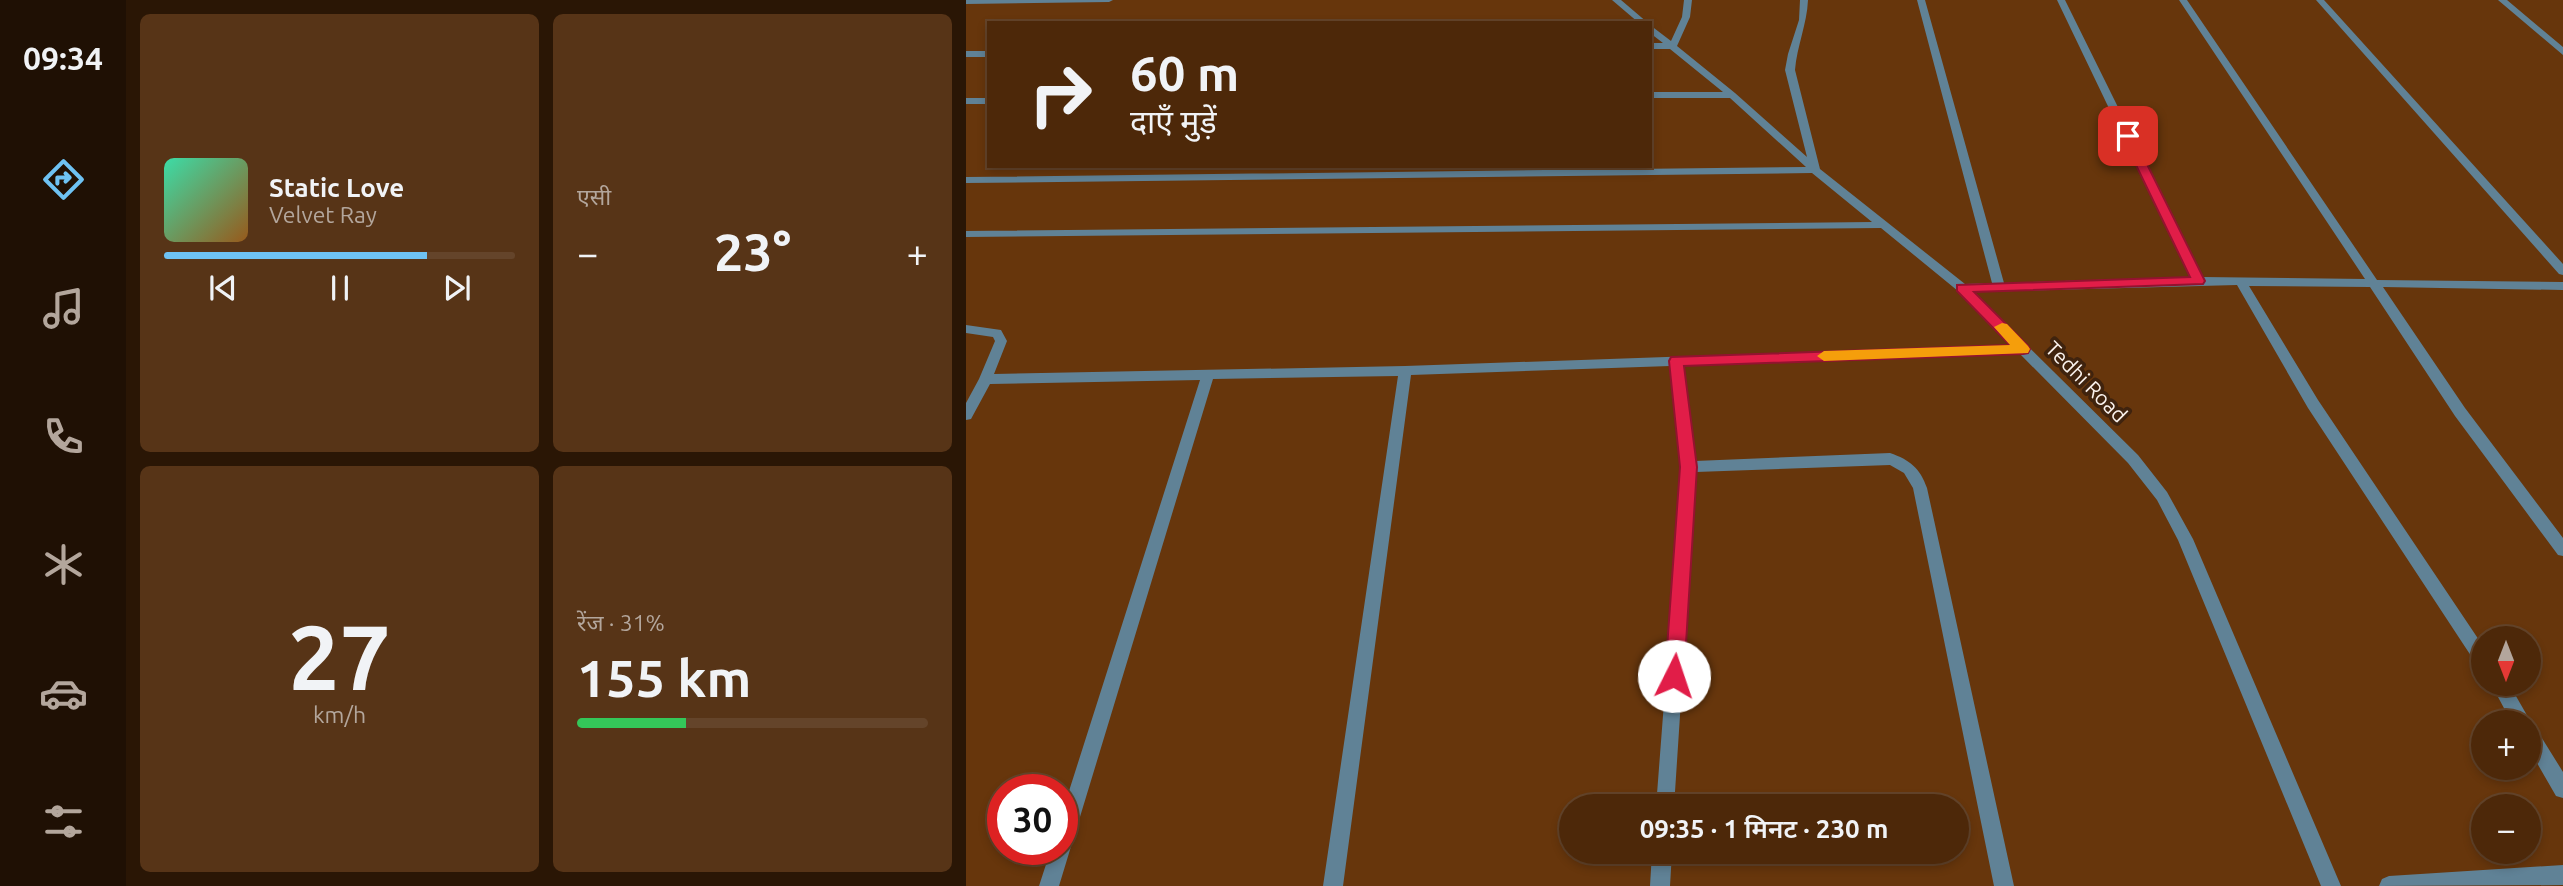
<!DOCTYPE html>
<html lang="hi">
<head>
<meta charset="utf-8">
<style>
  body { margin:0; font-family:Ubuntu,"Noto Sans Devanagari",sans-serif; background:#573417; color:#f1f3f6; height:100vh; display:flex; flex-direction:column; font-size:26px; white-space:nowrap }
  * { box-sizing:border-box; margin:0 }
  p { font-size:23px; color:#b3a69c }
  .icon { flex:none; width:38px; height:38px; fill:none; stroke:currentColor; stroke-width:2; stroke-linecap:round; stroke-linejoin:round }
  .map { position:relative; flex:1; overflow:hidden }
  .drawer { display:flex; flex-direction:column; gap:14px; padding:14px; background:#2a1605; width:840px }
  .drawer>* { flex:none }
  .guide { position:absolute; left:21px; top:21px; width:665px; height:147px; border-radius:0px; box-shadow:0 4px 10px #0003,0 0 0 2px #64442a; background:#4d2809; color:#f1f3f6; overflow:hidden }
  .needle { width:46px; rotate:180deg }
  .tools { position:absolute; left:1505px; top:626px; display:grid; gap:14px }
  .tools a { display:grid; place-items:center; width:70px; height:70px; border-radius:50%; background:#4d2809; box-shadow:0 4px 10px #0003,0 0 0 2px #64442a; font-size:35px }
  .speed { position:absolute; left:21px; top:774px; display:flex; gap:14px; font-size:35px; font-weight:700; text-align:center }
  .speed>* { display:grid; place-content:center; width:91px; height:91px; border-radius:50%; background:#4d2809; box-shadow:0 4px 10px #0003,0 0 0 2px #64442a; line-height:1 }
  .speed .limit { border:10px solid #d22; background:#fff; color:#111 }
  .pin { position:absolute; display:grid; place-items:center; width:60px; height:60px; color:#fff; margin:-30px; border-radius:14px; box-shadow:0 4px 10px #0006 }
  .me { position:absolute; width:77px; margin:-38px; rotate:4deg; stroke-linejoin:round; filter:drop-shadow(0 0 5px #0008) }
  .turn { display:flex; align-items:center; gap:24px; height:147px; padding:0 28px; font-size:32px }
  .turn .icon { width:91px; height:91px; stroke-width:2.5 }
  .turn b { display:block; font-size:49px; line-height:60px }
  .big { font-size:52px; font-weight:600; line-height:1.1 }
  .drawer .tile { flex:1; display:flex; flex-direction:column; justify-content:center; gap:10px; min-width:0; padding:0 24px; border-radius:10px; background:#573417 }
  .drawer .dial { align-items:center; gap:0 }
  .dial b { font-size:91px; line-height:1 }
  .song { display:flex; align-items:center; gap:21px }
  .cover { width:84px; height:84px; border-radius:10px; background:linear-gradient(135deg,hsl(160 70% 55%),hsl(30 70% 35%)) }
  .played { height:7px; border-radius:4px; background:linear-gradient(90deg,#6ec2f3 75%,#64442a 75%) }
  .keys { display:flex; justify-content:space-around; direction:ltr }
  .heat { display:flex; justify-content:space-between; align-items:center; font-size:38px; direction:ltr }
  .charge { height:10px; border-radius:5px; background:linear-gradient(90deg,#34c759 31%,#64442a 0) }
  .drawer .tiles { flex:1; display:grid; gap:14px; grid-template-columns:repeat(2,1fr) }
  .trip { position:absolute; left:593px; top:794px; width:410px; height:70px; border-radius:35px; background:#4d2809; box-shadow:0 4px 10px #0003,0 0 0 2px #64442a; font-weight:600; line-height:70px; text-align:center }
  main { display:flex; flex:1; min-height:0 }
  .tab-bar { display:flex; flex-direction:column; width:126px; justify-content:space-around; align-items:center; background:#1f1004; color:#b3a69c }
  .tab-bar .icon { width:49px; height:49px }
  .tab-bar .selected { color:#6ec2f3 }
  .tab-bar b { font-size:32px; color:#f1f3f6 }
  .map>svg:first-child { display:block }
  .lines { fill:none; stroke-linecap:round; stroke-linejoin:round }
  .minor { fill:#608296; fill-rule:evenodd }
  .route { fill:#e11d48; stroke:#92132f; stroke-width:2 }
  .slow { fill:#f59e0b }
  .labels { text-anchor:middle; stroke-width:7; stroke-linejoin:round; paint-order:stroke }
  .street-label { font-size:21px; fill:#faf2ed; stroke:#3f230e }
</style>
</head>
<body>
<main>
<nav class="tab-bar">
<b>09:34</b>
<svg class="icon selected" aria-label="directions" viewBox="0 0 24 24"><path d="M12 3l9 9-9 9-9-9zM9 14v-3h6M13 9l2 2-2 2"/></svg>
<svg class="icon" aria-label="music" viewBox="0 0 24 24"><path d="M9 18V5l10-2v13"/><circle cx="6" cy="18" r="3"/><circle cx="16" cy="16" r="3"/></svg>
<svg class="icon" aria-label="phone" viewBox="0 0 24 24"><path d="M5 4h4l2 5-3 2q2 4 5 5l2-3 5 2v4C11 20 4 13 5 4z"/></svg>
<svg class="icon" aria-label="climate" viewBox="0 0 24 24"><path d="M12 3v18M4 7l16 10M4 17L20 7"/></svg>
<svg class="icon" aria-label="car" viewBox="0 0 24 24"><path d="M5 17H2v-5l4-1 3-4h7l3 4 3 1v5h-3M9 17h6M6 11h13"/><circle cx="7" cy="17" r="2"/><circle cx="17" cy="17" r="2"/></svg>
<svg class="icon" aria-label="filters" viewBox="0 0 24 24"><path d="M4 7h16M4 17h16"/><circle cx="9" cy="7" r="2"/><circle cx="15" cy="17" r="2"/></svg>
</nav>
<section class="drawer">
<div class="tiles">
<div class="tile">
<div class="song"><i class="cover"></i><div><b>Static Love</b><p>Velvet Ray</p></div></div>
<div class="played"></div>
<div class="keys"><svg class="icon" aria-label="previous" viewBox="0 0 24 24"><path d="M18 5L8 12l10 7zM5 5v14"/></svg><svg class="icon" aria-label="pause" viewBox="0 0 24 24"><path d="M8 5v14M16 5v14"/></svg><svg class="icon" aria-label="next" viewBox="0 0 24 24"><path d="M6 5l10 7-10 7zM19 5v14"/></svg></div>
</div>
<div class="tile"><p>एसी</p>
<div class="heat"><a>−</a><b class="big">23°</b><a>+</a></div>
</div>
<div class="tile dial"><b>27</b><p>km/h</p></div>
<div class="tile"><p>रेंज · 31%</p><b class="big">155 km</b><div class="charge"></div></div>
</div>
</section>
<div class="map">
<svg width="1597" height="886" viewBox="0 0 1597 886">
  <rect width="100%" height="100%" fill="#67360c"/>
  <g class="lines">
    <path class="minor" d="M 0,0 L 147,0 L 143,2 L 0,4 Z
      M 646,0 L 655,0 L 682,23 L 673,23 Z
      M 718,0 L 726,0 L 724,17 L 711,46 L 769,93 L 841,157 L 819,70 L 822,54 L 833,20 L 834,0 L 842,0 C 841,24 831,46 829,70 L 854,169 L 999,284 L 1026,283 L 951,0 L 959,0 L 1038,283 L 1224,277 L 1091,0 L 1099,0 L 1236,277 L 1399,279 L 1213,0 L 1221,0 L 1411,280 L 1597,282 L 1597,290 L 1417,287 L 1499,408 L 1597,538 L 1597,556 L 1592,555 L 1489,416 L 1404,287 L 1283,286 L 1352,400 L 1517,646 L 1517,668 L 1511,665 L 1342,408 L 1271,285 L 1007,292 L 1172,455 L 1201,492 L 1227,539 L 1375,886 L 1355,886 L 1212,540 L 1191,500 L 1162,463 L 1054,354 L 717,366 L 729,461 L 924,453 C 944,460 954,468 961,488 L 1048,886 L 1028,886 L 947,488 L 938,473 L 924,465 L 730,472 L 708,807 L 690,807 L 716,467 L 704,366 L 445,375 L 377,886 L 357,886 L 432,376 L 247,379 L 93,886 L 73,886 L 85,849 L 96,849 L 96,813 L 234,380 L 24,384 L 5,419 L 0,420 L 0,403 L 13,379 L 29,341 L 27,337 L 0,333 L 0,325 L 35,330 L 41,341 L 28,374 L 439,366 L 1045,345 L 992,291 L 915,228 L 0,237 L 0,231 L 906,222 L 846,173 L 0,183 L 0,177 L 840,167 L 764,98 L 684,98 L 684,92 L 757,92 L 704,49 L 684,49 L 684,43 L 697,43 L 684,33 L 684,25 L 705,41 L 716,17 Z
      M 1350,0 L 1358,0 L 1597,264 L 1597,275 L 1593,274 Z
      M 1532,0 L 1541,0 L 1597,47 L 1597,55 Z
      M 0,51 L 23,51 L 23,57 L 0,57 Z
      M 0,98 L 23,98 L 23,104 L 0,104 Z
      M 1525,684 L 1543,684 L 1562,717 L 1564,725 L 1569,727 L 1597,772 L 1597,798 L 1590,796 L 1563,749 L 1563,723 L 1546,723 Z
      M 686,852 L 706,852 L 704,886 L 684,886 Z
      M 1597,865 L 1597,885 L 1413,886 L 1416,879 L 1423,876 Z"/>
  </g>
  <path class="route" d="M 1162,132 L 1167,136 L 1239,281 L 1237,284 L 1008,292 L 1062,346 L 1064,349 L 1062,353 L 1057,354 L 718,366 L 731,467 L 718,676 L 715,682 L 708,685 L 702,682 L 699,676 L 714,467 L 703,361 L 705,357 L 1044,345 L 991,291 L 991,285 L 1224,277 L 1156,136 Z"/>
  <path class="slow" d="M 1036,323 L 1041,324 L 1062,346 L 1064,349 L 1062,353 L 858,361 L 851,356 L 858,351 L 1044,345 L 1028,327 Z"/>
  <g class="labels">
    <g class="street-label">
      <text transform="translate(1120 382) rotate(45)" y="7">Tedhi Road</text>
    </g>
  </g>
</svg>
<div class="tools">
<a><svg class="needle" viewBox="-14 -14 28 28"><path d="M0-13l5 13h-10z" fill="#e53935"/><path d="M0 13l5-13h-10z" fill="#b3a69c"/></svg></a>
<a>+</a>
<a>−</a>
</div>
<div class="speed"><div class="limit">30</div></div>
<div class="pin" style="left:1162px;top:136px;background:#d93025"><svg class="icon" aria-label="arrive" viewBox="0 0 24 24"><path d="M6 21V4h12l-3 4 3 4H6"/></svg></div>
<svg class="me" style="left:708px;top:676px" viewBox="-20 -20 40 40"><circle r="19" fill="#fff"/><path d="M0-13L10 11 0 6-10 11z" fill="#e11d48"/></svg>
<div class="trip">09:35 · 1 मिनट · 230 m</div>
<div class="guide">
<div class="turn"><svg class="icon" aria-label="right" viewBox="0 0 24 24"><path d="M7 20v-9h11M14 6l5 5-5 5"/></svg><div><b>60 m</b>दाएँ मुड़ें</div></div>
</div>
</div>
</main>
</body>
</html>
